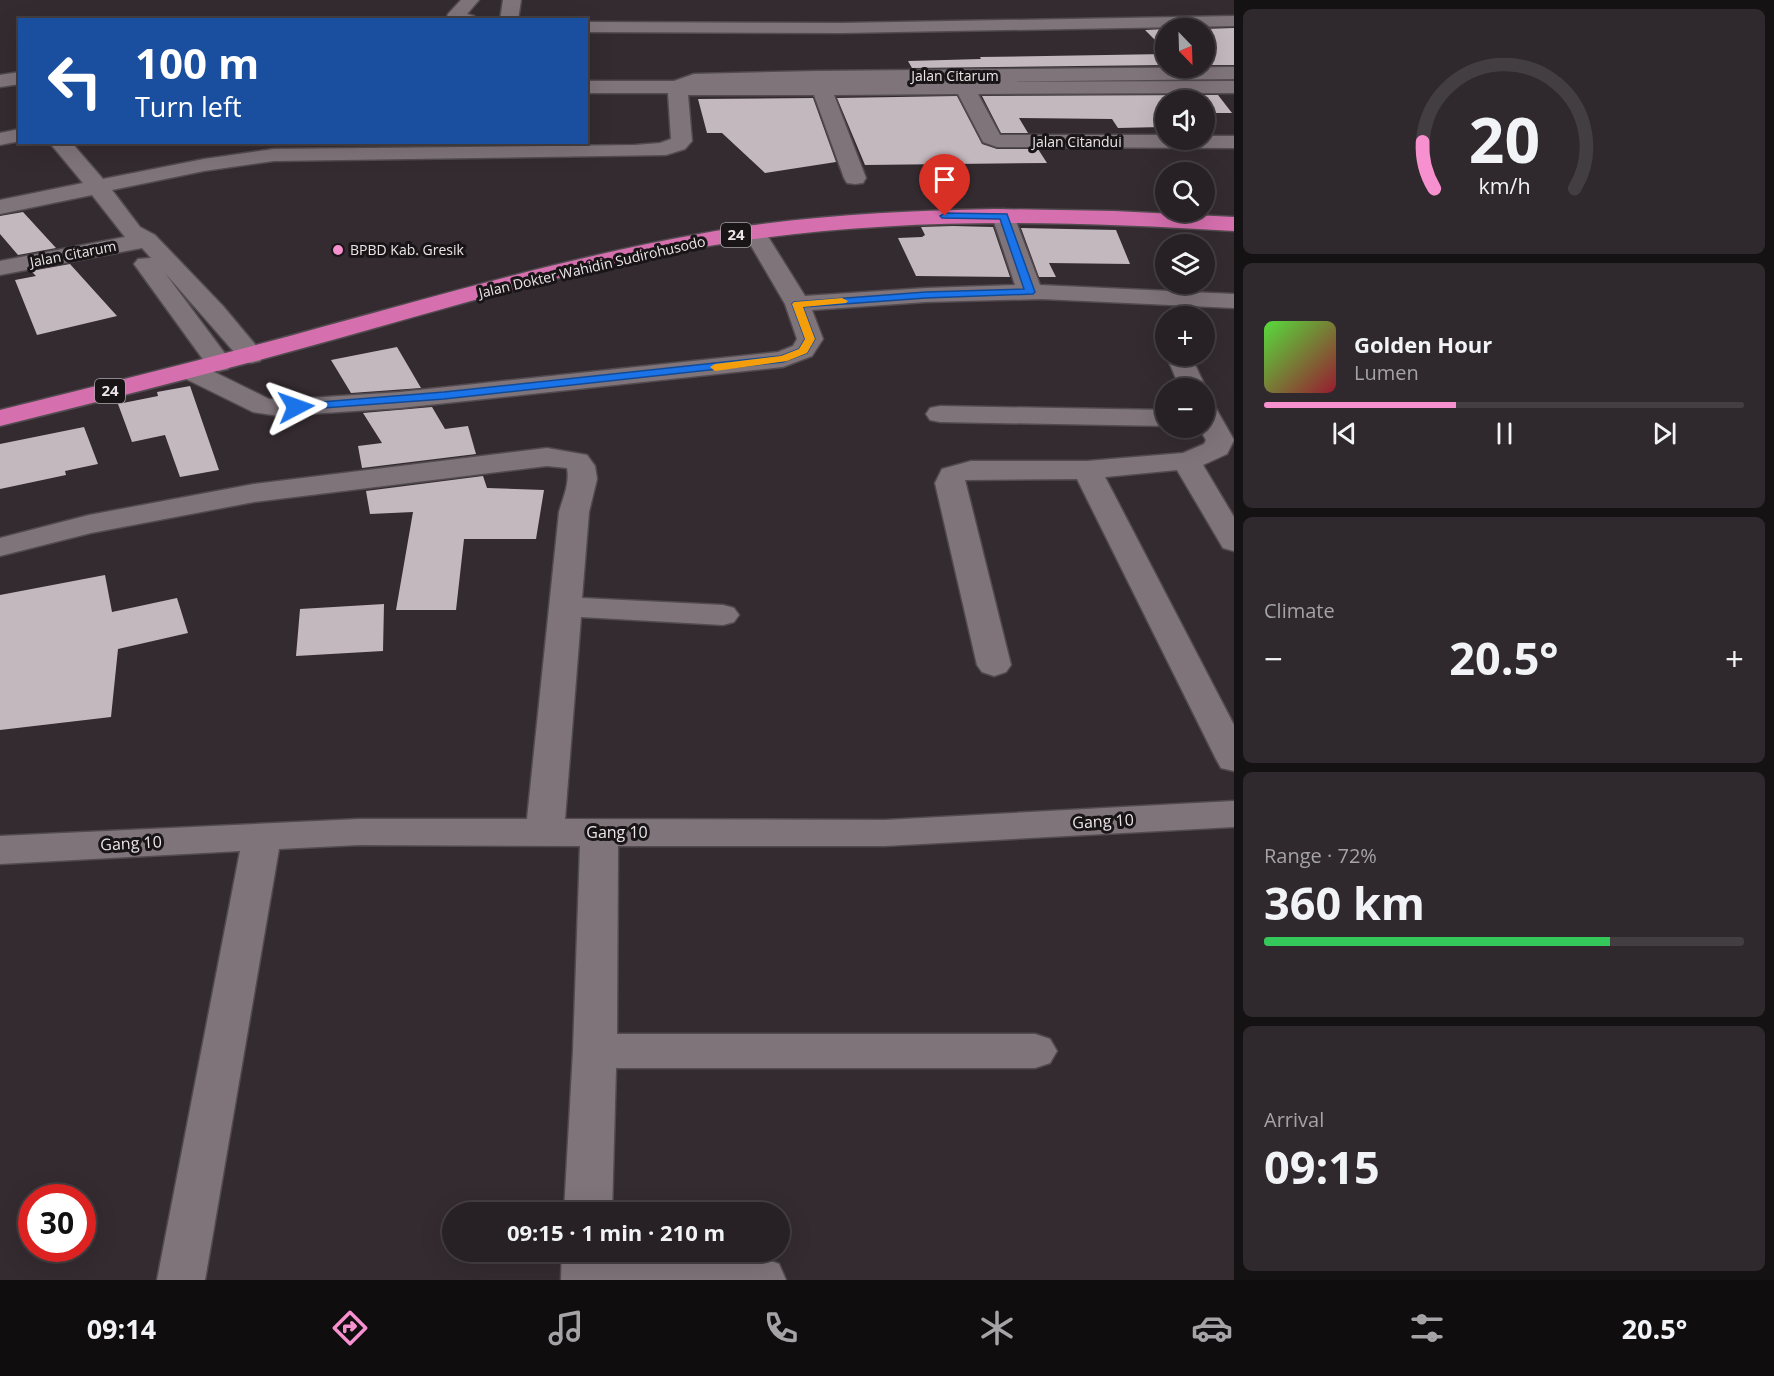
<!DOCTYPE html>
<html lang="en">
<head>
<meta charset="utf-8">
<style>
  body { margin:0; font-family:"Open Sans",sans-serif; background:#2f282c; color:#f1f3f6; height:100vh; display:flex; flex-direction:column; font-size:22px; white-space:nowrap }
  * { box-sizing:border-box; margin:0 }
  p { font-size:20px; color:#a4a3a6 }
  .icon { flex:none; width:33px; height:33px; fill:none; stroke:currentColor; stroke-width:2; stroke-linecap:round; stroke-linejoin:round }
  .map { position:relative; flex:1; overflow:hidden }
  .sheet { display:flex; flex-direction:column; gap:9px; padding:9px; background:#151214; width:540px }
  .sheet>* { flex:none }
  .top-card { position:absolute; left:18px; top:18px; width:570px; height:126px; border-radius:0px; box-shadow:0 6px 24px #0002,0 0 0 2px #433e41; background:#1a4fa0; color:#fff; overflow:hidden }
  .needle { width:39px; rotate:157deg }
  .controls { position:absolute; left:1155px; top:18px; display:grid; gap:12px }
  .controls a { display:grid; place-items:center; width:60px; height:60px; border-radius:50%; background:#272024; box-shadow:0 6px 24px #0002,0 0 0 2px #433e41; font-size:30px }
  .speed { position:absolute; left:18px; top:1184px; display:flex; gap:12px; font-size:30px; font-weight:700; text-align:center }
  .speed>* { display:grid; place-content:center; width:78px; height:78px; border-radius:50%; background:#272024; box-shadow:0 6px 24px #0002,0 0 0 2px #433e41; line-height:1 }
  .speed .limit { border:9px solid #d22; background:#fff; color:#111 }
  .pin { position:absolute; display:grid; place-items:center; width:51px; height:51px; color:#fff; margin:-62px -26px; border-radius:50% 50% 50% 0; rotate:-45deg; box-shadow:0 0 6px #0007 }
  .pin .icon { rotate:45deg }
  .me { position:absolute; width:66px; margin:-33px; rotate:86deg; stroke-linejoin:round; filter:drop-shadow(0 0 4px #0008) }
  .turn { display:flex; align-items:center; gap:21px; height:126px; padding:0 18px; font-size:27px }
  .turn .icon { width:78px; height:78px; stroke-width:2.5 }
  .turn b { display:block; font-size:42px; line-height:51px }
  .big { font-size:45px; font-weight:700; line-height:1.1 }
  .sheet .tile { flex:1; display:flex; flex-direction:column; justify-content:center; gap:9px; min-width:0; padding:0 21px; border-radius:9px; background:#2f282c }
  .sheet .dial { align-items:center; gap:0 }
  .dial svg { height:156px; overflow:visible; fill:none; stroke:#433e41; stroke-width:7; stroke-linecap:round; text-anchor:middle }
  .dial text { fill:#f1f3f6; stroke:none }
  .song { display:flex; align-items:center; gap:18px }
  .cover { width:72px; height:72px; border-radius:9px; background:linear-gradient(135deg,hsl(110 70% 55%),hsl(350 70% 35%)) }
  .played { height:6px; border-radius:3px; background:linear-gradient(90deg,#f790ce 40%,#433e41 40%) }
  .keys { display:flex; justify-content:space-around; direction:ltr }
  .heat { display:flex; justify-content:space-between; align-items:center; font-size:33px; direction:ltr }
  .charge { height:9px; border-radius:4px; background:linear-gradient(90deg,#34c759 72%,#433e41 0) }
  .trip { position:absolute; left:442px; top:1202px; width:348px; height:60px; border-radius:30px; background:#272024; box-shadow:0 6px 24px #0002,0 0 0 2px #433e41; font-weight:700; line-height:60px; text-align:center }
  .tab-bar { display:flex; height:96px; justify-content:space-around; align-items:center; background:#100d0e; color:#a4a3a6 }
  .tab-bar .icon { width:42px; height:42px }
  .tab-bar .current { color:#f790ce }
  .tab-bar b { font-size:27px; color:#f1f3f6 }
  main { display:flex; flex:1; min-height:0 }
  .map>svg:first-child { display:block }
  .building { fill:#c3b8be }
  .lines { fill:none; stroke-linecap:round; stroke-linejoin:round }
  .minor-casing { stroke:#514a4e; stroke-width:3 }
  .highway-casing { stroke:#514a4e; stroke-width:3 }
  .minor { fill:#7f747a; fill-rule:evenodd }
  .highway { fill:#d56fae; fill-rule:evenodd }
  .route { fill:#1a73e8; stroke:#114b97; stroke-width:1.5 }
  .slow { fill:#f59e0b }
  .poi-dot { fill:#f790ce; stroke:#191517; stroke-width:2 }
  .labels { text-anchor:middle; stroke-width:6; stroke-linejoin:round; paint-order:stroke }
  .far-street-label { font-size:14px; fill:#ebe5e8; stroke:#191517 }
  .far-poi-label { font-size:14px; fill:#ebe5e8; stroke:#191517; text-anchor:start }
  .shield { fill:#191517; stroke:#aca7a9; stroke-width:1.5 }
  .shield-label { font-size:15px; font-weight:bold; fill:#ebe5e8 }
  .street-label { font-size:16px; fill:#ebe5e8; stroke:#191517 }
</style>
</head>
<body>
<main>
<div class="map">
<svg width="1234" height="1280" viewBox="0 0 1234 1280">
  <rect width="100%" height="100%" fill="#342b30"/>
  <path class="building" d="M 1234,28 L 1234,65 L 1204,65 L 1204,29 Z
    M 1166,29 L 1166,51 L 1145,30 Z
    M 1166,54 L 1166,65 L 912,68 L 908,61 L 981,59 L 980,57 Z
    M 1218,95 L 1232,113 L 1204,113 L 1204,100 L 1166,100 L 1166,125 L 1161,125 L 1162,127 L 1118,128 L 1112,119 L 1019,118 L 1028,133 L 1001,133 L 982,96 Z
    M 957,96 L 982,144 L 997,149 L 1038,149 L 1047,163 L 865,165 L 837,98 Z
    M 813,98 L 836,162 L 765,173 L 722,133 L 707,133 L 698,99 Z
    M 23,212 L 56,248 L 18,255 L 0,234 L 0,216 Z
    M 953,226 L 993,227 L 1010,277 L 916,276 L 898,238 L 922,237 L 925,235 L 921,227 Z
    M 1021,228 L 1116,230 L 1130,264 L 1049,263 L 1056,277 L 1039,277 Z
    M 70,264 L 117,316 L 37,335 L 15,280 L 36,276 L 31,271 Z
    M 397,347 L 421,388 L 351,393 L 331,360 Z
    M 190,386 L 219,470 L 180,477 L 165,435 L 132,442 L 118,404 L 158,396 L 157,392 Z
    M 432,407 L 445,429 L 468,426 L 476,454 L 362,468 L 358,446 L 382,443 L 363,413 Z
    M 84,427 L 98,464 L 65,471 L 66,475 L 0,489 L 0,444 Z
    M 483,476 L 487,488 L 544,490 L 536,539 L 464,539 L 456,610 L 396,610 L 413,512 L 370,514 L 366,491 Z
    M 105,575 L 112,612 L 177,598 L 188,633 L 118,649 L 111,717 L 0,730 L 0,595 Z
    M 384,604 L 383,651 L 296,656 L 300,609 Z"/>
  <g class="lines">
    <defs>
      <path id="minor" d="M 461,0 L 479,0 L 467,14 L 474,16 L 477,20 L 446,20 L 448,14 Z
        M 503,0 L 521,0 L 518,20 L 500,20 Z
        M 1234,16 L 1234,26 L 842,33 L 586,32 L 586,22 L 842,23 Z
        M 1234,67 L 1234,79 L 972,82 L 1234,81 L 1234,93 L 978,94 L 1000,135 L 1166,135 L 1166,140 L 1204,140 L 1204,136 L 1234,136 L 1234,148 L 997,147 L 983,142 L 958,94 L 834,95 L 866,178 L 863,183 L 855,184 L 847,183 L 844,178 L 814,95 L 688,95 L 692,141 L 685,149 L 666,155 L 274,161 L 204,171 L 112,190 L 140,227 L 155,235 L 223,306 L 264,355 L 260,361 L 251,363 L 242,361 L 165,273 L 232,363 L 228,369 L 219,371 L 210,369 L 134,264 L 138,259 L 151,258 L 142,248 L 0,275 L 0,261 L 125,237 L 92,195 L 0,214 L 0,200 L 83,183 L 49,142 L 71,142 L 103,179 L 204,159 L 274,149 L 635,145 L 660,143 L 671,139 L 668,93 L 586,93 L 586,81 L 674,81 L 694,74 L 817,71 Z
        M 20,72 L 20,84 L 0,87 L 0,75 Z
        M 20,129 L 20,141 L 0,145 L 0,133 Z
        M 1003,209 L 1011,211 L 1014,216 L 1040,285 L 1234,294 L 1234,308 L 1042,299 L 926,302 L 812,310 L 823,339 L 812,356 L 783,367 L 400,408 L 279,416 L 253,412 L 182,377 L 178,371 L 182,365 L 191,363 L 200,365 L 269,399 L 279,400 L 400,392 L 778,352 L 793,346 L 797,339 L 785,304 L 743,232 L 746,227 L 754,225 L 762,227 L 805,296 L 926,288 L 1015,285 L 992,216 L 995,211 Z
        M 1166,355 L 1191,356 L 1206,388 L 1204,391 L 1204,388 L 1180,388 Z
        M 1204,403 L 1214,405 L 1234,440 L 1227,454 L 1203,465 L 1234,517 L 1234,551 L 1223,548 L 1177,470 L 1105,477 L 1234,725 L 1234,771 L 1221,768 L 1216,759 L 1077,479 L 965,480 L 1011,665 L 1006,672 L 994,676 L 982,672 L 977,665 L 935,483 L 942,469 L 971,461 L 1087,461 L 1183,453 L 1204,444 L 1206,440 L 1199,428 L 1204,428 Z
        M 940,406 L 1166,410 L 1166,426 L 940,422 L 930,420 L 926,414 L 930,408 Z
        M 547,448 L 587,455 L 595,466 L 597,479 L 589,512 L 582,598 L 723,605 L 734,608 L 739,615 L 734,622 L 723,625 L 581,617 L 565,819 L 885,820 L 1234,801 L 1234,827 L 885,846 L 618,846 L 617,1034 L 1035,1034 L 1050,1039 L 1057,1051 L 1050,1063 L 1035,1068 L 616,1068 L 612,1212 L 564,1212 L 573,1051 L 580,846 L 359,845 L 279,849 L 205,1280 L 157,1280 L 240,851 L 0,864 L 0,836 L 359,819 L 527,819 L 559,512 C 563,498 570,483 567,468 L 547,466 L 254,502 L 91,533 L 0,556 L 0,538 L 89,515 L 254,484 Z
        M 562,1251 L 610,1251 L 610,1257 L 744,1251 L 779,1264 L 786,1280 L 561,1280 Z"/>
      <path id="highway" d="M 994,209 L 1114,211 L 1234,217 L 1234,231 C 1074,221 914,217 754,239 C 614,258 478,299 343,337 C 229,369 115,398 0,426 L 0,410 C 108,383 215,357 322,327 C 447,293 571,257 699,234 C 796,216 895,211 994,209 Z"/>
    </defs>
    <use href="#minor" class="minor-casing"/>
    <use href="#highway" class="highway-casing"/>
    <use href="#minor" class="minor"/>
    <use href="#highway" class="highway"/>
  </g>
  <path class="route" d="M 945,213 L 1007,214 L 1035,292 L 1033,294 L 926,298 L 803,307 L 815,339 L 807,353 L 783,362 L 444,399 L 296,410 L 290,407 L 296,404 L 444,392 L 781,356 L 799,349 L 805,339 L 792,304 L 794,302 L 926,292 L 1024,289 L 1000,219 L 942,218 L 940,216 Z"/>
  <path class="slow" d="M 842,298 L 848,301 L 846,303 L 803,307 L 815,339 L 807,353 L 787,361 L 715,371 L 710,367 L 715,364 L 781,356 L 799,349 L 805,339 L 792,304 L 794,302 Z"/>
  <circle class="poi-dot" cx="338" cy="250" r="6"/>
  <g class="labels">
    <g class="far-street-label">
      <text x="955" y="81">Jalan Citarum</text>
      <text x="1077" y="147">Jalan Citandui</text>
      <text transform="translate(73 254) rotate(-11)" y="5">Jalan Citarum</text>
      <text transform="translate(592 267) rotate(-13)" y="5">Jalan Dokter Wahidin Sudirohusodo</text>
    </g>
    <g class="far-poi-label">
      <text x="350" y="255">BPBD Kab. Gresik</text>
    </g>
    <g class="shield">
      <rect x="721" y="223" width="30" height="24" rx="4.5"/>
      <rect x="95" y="379" width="30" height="24" rx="4.5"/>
    </g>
    <g class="shield-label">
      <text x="736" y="240">24</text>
      <text x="110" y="396">24</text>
    </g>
    <g class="street-label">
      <text transform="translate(1103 821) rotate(-3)" y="6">Gang 10</text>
      <text x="617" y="838">Gang 10</text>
      <text transform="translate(131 843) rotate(-3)" y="6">Gang 10</text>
    </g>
  </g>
</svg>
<div class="controls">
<a><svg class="needle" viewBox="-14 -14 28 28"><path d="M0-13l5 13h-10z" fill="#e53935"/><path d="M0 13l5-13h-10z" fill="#a4a3a6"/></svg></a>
<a><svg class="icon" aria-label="sound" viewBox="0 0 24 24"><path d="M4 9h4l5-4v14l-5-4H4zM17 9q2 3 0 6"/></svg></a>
<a><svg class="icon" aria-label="search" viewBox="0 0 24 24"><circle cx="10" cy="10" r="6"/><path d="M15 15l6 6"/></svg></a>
<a><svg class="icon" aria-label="layers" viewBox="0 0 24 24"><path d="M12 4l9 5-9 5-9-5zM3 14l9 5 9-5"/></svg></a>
<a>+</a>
<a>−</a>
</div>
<div class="speed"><div class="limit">30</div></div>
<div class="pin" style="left:945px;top:216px;background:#d93025"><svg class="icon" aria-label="arrive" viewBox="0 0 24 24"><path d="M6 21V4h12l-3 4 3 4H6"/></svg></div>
<svg class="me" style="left:296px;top:407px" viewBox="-20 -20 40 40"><path d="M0-17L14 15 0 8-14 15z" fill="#1a73e8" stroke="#fff" stroke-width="4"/></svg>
<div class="trip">09:15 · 1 min · 210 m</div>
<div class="top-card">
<div class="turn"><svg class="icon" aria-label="left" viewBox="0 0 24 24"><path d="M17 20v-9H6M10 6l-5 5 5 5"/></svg><div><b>100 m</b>Turn left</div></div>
</div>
</div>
<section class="sheet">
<div class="tile dial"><svg viewBox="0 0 100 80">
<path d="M14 69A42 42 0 1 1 86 69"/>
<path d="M14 69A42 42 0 0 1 8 45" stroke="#f790ce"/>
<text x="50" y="56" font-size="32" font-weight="700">20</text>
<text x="50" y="72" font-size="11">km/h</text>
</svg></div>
<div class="tile">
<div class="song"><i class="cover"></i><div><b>Golden Hour</b><p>Lumen</p></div></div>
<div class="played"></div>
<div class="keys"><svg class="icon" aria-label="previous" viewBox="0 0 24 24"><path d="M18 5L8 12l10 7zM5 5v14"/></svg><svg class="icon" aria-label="pause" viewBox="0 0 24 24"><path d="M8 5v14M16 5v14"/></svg><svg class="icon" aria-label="next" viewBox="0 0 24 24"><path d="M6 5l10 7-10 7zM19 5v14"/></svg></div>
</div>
<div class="tile"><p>Climate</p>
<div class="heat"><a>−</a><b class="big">20.5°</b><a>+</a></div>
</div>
<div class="tile"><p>Range · 72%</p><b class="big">360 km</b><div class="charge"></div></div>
<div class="tile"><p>Arrival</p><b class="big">09:15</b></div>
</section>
</main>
<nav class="tab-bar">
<b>09:14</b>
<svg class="icon current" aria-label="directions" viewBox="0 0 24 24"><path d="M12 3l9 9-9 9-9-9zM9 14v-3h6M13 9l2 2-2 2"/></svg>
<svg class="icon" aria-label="music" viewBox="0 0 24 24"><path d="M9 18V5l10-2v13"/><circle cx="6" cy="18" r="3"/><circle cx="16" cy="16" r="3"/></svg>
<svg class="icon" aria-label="phone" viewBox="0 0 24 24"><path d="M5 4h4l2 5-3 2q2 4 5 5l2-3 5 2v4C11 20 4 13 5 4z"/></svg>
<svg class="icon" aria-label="climate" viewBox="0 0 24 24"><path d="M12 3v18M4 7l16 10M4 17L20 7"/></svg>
<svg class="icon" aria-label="car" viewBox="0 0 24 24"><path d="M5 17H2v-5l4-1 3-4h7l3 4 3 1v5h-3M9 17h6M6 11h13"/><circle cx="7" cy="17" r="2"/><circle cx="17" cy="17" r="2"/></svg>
<svg class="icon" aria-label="filters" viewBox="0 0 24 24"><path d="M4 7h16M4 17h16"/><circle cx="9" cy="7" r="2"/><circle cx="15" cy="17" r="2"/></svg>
<b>20.5°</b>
</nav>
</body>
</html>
